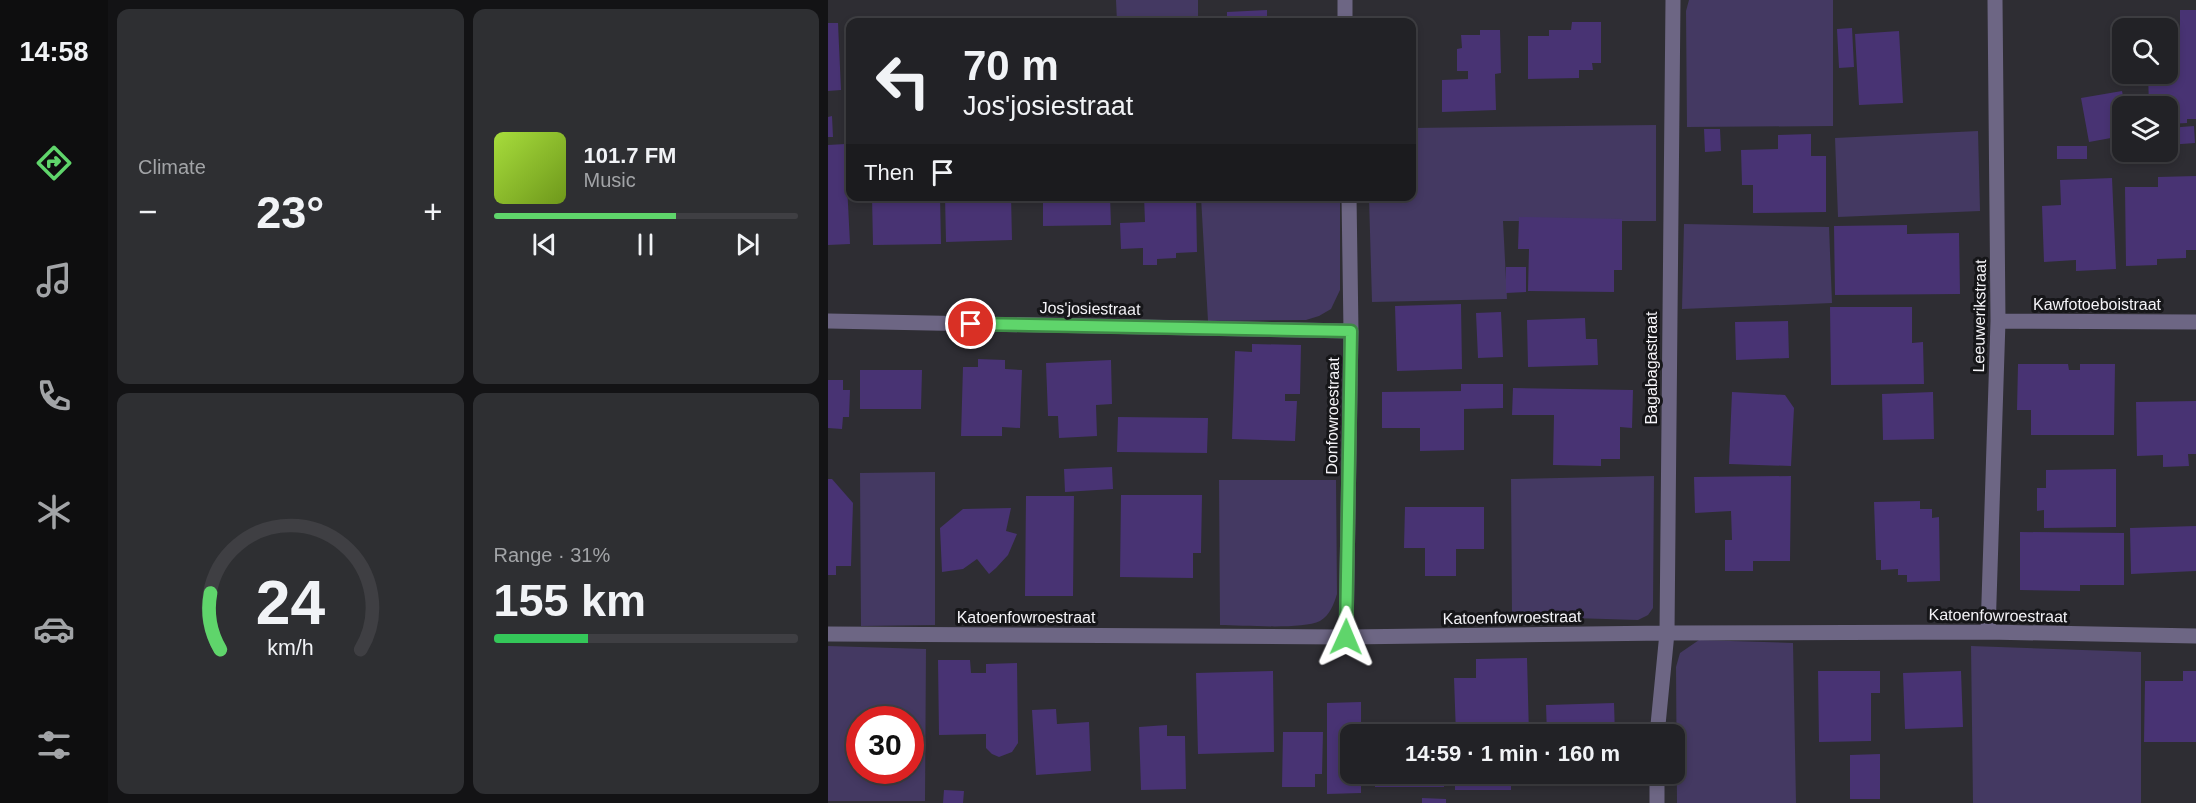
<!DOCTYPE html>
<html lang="en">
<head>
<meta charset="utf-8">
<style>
  body { margin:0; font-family:Arial,sans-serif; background:#2e2f32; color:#f1f3f6; height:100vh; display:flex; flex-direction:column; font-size:22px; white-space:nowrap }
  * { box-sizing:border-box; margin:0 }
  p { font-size:20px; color:#a2a4a7 }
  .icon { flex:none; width:33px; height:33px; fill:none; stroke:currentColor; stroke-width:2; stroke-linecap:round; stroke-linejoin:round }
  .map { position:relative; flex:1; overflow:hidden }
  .side { display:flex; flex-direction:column; gap:9px; padding:9px; background:#131315; width:720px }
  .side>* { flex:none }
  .banner { position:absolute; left:18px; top:18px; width:570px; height:183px; border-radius:12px; box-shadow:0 3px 9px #0003,0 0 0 2px #3f3f43; background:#222226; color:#f1f3f6; overflow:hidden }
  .tools { position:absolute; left:1284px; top:18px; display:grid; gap:12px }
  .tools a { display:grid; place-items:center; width:66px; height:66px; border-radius:12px; background:#222226; box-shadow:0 3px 9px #0003,0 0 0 2px #3f3f43; font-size:30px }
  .speed { position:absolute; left:18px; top:706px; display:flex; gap:12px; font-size:30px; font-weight:700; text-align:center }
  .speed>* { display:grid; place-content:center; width:78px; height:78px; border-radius:50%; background:#222226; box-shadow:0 3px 9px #0003,0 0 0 2px #3f3f43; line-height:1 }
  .speed .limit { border:9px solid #d22; background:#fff; color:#111 }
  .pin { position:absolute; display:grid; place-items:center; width:51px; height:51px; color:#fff; margin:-26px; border:3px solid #fff; border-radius:50%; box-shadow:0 2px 6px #0007 }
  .me { position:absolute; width:66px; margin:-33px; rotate:1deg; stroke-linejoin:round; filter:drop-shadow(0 0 4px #0008) }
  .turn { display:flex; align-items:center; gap:21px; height:126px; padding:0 18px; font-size:27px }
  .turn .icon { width:78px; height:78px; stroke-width:2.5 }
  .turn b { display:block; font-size:42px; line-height:51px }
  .then { display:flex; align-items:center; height:57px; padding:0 18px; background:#0003; gap:12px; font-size:22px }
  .big { font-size:45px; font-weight:700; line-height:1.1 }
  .side .card { flex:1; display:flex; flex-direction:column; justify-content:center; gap:9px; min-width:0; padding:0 21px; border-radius:12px; background:#2e2f32 }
  .side .dial { align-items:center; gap:0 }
  .dial svg { height:156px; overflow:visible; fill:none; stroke:#3f3f43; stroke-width:7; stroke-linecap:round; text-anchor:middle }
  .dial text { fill:#f1f3f6; stroke:none }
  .song { display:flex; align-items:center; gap:18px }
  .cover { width:72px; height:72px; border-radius:9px; background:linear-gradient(135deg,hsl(80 70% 55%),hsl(80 70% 35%)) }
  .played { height:6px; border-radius:3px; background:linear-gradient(90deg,#5fd56b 60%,#3f3f43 60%) }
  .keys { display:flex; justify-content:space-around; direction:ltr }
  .heat { display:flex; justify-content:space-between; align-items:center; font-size:33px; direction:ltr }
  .charge { height:9px; border-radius:4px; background:linear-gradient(90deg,#34c759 31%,#3f3f43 0) }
  .side .tiles { flex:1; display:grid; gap:9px; grid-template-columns:repeat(2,1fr) }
  .trip { position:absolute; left:512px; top:724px; width:345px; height:60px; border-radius:12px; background:#222226; box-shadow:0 3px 9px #0003,0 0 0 2px #3f3f43; font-weight:700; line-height:60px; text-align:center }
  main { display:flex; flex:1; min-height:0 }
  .tabs { display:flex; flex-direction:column; width:108px; justify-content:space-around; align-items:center; background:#0e0e0f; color:#a2a4a7 }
  .tabs .icon { width:42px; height:42px }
  .tabs .active { color:#5fd56b }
  .tabs b { font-size:27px; color:#f1f3f6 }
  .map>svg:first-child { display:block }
  .green { fill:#443962; fill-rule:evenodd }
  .building { fill:#483373 }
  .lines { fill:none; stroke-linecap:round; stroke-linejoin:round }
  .minor { stroke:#6d6684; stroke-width:15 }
  .route-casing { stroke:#3e8a46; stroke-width:15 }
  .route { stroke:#5fd56b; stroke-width:10 }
  .labels { text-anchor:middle; stroke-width:6; stroke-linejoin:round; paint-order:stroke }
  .street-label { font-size:16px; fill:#f4f3f7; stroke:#161619 }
</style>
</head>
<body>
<main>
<nav class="tabs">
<b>14:58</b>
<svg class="icon active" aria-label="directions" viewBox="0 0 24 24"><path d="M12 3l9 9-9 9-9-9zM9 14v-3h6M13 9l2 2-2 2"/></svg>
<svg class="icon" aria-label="music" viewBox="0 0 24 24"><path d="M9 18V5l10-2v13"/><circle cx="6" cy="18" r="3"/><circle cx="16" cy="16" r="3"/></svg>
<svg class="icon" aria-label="phone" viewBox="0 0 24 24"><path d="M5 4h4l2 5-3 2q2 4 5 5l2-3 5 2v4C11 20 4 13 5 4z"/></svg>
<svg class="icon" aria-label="climate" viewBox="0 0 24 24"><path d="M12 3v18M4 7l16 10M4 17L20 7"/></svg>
<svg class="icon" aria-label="car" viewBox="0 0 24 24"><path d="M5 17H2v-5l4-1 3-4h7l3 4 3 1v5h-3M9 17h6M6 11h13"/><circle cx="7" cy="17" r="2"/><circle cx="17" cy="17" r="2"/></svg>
<svg class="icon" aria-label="filters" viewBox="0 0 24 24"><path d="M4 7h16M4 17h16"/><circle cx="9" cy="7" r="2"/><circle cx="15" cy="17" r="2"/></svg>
</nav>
<section class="side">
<div class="tiles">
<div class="card"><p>Climate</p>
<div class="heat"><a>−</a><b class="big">23°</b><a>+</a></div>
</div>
<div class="card">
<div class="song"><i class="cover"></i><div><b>101.7 FM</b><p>Music</p></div></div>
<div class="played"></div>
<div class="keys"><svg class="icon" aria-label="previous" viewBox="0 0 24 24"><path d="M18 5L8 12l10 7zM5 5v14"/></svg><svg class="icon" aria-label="pause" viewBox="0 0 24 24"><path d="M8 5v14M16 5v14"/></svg><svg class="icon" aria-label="next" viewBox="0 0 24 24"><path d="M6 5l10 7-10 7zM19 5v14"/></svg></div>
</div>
<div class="card dial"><svg viewBox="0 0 100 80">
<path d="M14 69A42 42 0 1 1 86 69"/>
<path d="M14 69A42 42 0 0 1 9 40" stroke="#5fd56b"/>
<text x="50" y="56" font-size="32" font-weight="700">24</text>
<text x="50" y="72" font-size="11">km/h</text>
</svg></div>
<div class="card"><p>Range · 31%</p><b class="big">155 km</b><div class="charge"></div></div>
</div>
</section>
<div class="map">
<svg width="1368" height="803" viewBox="0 0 1368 803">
  <rect width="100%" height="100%" fill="#2e2d33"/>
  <path class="green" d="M 288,0 L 370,0 L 370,22 L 289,22 Z
    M 861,0 L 1005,0 L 1005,126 L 859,127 L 858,11 Z
    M 828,125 L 828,221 L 675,221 L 679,299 L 544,302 L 541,197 L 584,196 L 584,128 Z
    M 1150,131 L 1152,211 L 1010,217 L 1007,138 Z
    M 373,197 L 512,197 L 512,290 L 503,309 L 491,316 L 478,320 L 380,321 Z
    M 856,224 L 1001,227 L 1004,303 L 854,309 Z
    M 107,472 L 107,625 L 33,626 L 32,473 Z
    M 826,476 L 825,608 L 820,615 L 810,620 L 684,616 L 683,479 Z
    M 391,480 L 508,480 L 509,594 C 506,604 502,615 492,621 C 473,630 415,625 392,625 Z
    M 871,640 L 965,643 L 968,803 L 849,803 L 848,667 L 852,653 Z
    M 0,646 L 98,649 L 97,801 L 0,801 ZM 32,720 L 82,720 L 82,771 L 32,771 Z
    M 1143,646 L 1313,652 L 1313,803 L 1145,803 Z"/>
  <path class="building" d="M 439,10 L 439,20 L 477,18 L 477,22 L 399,22 L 399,12 Z
    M 1352,10 L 1368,10 L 1368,119 L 1359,119 L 1359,123 L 1340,124 L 1340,106 L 1321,106 L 1320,74 L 1340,74 L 1340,32 L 1352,32 Z
    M 199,20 L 199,22 L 176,22 L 176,21 Z
    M 744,22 L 773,22 L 773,63 L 764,63 L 765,70 L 751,70 L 751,78 L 700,79 L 700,36 L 721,36 L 721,30 L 743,30 Z
    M 0,23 L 10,23 L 13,90 L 0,91 Z
    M 1024,28 L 1026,67 L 1011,68 L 1009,29 Z
    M 652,30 L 672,30 L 673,73 L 667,74 L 668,110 L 614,112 L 614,80 L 640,79 L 640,71 L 629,71 L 629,49 L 634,48 L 633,35 L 652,35 Z
    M 1071,31 L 1075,103 L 1031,105 L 1027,34 Z
    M 1294,91 L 1297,106 L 1294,106 L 1294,136 L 1261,142 L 1253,98 Z
    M 4,116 L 5,137 L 0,137 L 0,117 Z
    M 1366,126 L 1367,143 L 1340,145 L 1340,128 Z
    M 876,129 L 892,129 L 893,151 L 877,152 Z
    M 983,134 L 983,156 L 998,156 L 998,212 L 925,213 L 925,185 L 914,185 L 913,150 L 950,149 L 950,135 Z
    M 17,144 L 22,244 L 0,245 L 0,145 Z
    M 1229,146 L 1259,146 L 1259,159 L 1229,159 Z
    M 1368,176 L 1368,250 L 1358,250 L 1358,258 L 1329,259 L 1329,265 L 1298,266 L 1297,187 L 1330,187 L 1330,177 Z
    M 1284,178 L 1288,269 L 1248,271 L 1248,260 L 1216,262 L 1214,206 L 1233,205 L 1232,180 Z
    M 44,196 L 112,196 L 113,244 L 45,245 Z
    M 117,196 L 183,196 L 184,240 L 118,242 Z
    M 215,196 L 282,196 L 283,225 L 215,226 Z
    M 316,196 L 368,196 L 369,252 L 348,253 L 348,258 L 329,259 L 329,265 L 315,265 L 315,248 L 293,249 L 292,223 L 317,222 Z
    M 691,217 L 794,219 L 794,270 L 786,270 L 786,292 L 700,291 L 701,249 L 690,249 Z
    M 1079,225 L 1079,234 L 1131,233 L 1132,294 L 1007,295 L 1006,226 Z
    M 678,267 L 698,267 L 698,292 L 678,293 Z
    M 633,304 L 634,369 L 569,371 L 567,306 Z
    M 1002,307 L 1084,307 L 1084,343 L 1095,342 L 1096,384 L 1003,385 Z
    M 673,312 L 675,357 L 650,358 L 648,313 Z
    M 757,318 L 758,339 L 769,339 L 770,365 L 700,367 L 699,320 Z
    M 960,321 L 961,358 L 908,360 L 907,322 Z
    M 424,344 L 473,345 L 472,394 L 457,394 L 457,401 L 469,401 L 467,441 L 404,439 L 407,351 L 424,352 Z
    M 150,359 L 177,360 L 177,369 L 194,370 L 192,428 L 174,427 L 174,436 L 133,436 L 135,367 L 150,367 Z
    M 283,360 L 284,404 L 268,405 L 269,436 L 231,438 L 230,416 L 220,416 L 218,363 Z
    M 1190,364 L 1240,364 L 1241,370 L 1252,370 L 1252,364 L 1287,364 L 1286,435 L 1203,435 L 1203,410 L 1189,410 Z
    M 32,370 L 94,370 L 93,409 L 32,409 Z
    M 0,380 L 15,380 L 15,390 L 22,390 L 21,417 L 15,417 L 14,429 L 0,428 Z
    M 633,384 L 675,384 L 675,408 L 636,409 L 636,450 L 592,451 L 592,428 L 554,428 L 554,392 L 633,391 Z
    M 685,388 L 805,390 L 804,428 L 792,427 L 792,459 L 773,459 L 773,466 L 725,465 L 726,415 L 684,415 Z
    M 904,392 L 957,395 L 966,408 L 963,466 L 901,464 Z
    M 1105,392 L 1106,439 L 1055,440 L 1054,394 Z
    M 1368,401 L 1368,454 L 1360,454 L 1361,466 L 1335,467 L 1335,455 L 1309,456 L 1308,402 Z
    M 290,417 L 380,418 L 379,453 L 289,452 Z
    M 284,467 L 285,489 L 237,492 L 236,469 Z
    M 1288,469 L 1288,527 L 1216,528 L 1216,510 L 1209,511 L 1209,488 L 1218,488 L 1218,470 Z
    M 963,476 L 962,561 L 925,561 L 925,571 L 897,571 L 897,540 L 904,540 L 903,511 L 867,513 L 866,477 Z
    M 0,479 L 4,479 L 25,503 L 23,566 L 8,566 L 8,575 L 0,575 Z
    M 293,495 L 374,495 L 373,553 L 365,553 L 365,578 L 292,577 Z
    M 198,496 L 246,496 L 245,596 L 197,596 Z
    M 1092,501 L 1092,509 L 1104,509 L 1104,518 L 1111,517 L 1112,581 L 1079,582 L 1079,575 L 1070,575 L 1070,569 L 1053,570 L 1053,560 L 1048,560 L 1046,502 Z
    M 577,507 L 656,507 L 656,549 L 628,549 L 628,576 L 597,576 L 597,548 L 576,548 Z
    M 183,508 L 178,531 L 189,534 L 180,555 L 168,568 L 161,574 L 149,559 L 135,569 L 114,572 L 112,528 L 135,509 Z
    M 1368,526 L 1368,571 L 1303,574 L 1302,528 Z
    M 1192,532 L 1296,533 L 1296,585 L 1252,585 L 1252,591 L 1192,590 Z
    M 699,658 L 701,735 L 628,735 L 626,678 L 648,678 L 648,659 Z
    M 110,660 L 142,660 L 143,673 L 158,673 L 158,664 L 189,663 L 190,743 L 184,752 L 171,757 L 164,754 L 158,748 L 158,734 L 111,735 Z
    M 445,671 L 446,752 L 370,754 L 368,673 Z
    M 990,671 L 1052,671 L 1052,693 L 1043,693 L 1043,741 L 991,742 Z
    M 1133,671 L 1135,727 L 1077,729 L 1075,673 Z
    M 1355,671 L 1368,671 L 1368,742 L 1316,742 L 1317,681 L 1355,681 Z
    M 533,702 L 533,735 L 522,735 L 522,774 L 533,774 L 533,793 L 499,794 L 499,703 Z
    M 786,703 L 787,735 L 719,735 L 718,705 Z
    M 228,709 L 229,724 L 261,722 L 263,771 L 208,775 L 204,710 Z
    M 339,725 L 339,736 L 357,736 L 358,789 L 313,790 L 311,727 Z
    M 548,729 L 616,729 L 616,735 L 548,735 Z
    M 455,732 L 495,732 L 494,774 L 487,774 L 487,787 L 454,787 Z
    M 1052,754 L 1052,799 L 1022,799 L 1022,755 Z
    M 547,774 L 616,774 L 616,787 L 547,787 Z
    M 627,774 L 683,774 L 683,790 L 627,790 Z
    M 116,790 L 136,791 L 135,803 L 115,803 Z
    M 594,798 L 618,799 L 618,803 L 594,803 Z"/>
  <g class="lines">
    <path class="minor" d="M 517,0 L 517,22
      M 0,321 L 523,331
      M 1170,321 L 1368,322
      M 1160,632 L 1170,321 L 1167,0
      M 0,634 L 518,637 L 839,633 L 1160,632 L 1368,636
      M 518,637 L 523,331 L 521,196
      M 829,735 L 839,633 L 845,0
      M 829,774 L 829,803"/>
  </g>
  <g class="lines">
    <defs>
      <path id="route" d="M 143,324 L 523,331 L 518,637"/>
    </defs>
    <use href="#route" class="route-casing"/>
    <use href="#route" class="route"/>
  </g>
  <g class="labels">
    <g class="street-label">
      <text x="1269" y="310">Kawfotoeboistraat</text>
      <text transform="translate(262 308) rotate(1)" y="6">Jos'josiestraat</text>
      <text transform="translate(1151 316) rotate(-89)" y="6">Leeuwerikstraat</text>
      <text transform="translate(823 368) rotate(-90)" y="6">Bagabagastraat</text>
      <text transform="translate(504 416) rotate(-89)" y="6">Donfowroestraat</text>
      <text transform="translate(1170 615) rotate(1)" y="6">Katoenfowroestraat</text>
      <text x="198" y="623">Katoenfowroestraat</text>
      <text transform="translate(684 617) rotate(-1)" y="6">Katoenfowroestraat</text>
    </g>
  </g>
</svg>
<div class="tools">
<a><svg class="icon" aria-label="search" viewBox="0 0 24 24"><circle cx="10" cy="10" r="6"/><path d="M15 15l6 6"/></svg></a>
<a><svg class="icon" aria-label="layers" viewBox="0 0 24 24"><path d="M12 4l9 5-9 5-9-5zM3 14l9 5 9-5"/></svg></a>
</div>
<div class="speed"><div class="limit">30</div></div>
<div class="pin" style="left:143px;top:324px;background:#d93025"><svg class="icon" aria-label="arrive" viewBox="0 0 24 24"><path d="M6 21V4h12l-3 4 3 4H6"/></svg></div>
<svg class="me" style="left:518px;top:637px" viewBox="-20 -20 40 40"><path d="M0-17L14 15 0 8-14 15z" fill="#5fd56b" stroke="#fff" stroke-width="4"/></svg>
<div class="trip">14:59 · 1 min · 160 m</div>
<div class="banner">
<div class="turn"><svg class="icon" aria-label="left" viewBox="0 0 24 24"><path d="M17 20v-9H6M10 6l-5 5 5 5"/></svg><div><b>70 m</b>Jos'josiestraat</div></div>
<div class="then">Then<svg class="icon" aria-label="arrive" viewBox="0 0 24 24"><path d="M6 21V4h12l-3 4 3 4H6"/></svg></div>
</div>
</div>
</main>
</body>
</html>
